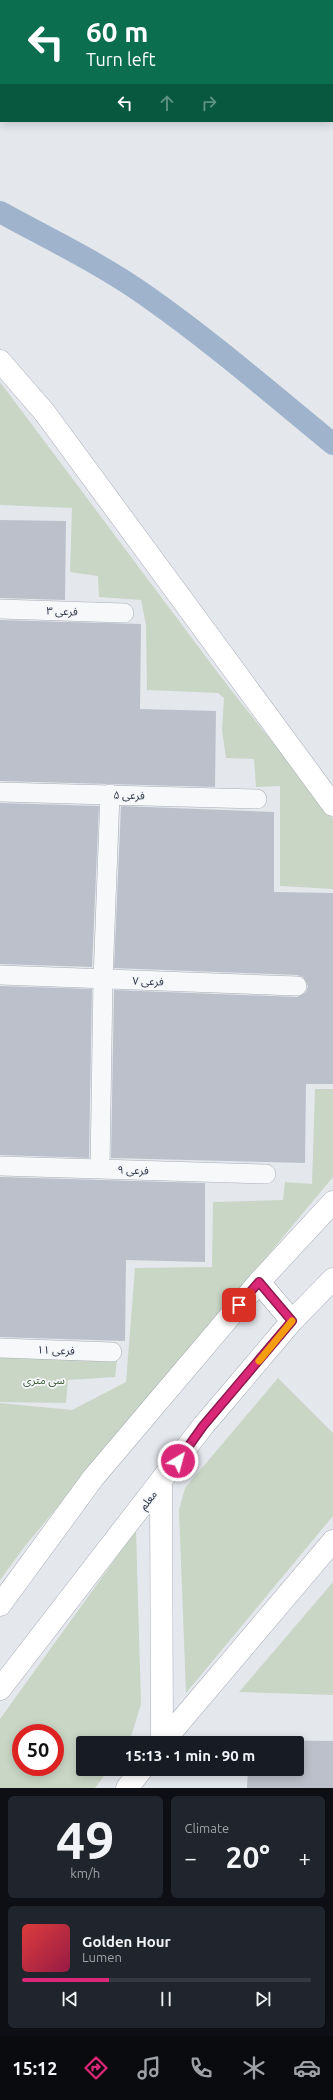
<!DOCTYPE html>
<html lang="en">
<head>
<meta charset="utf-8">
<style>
  body { margin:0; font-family:Ubuntu,"Noto Sans Arabic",sans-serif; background:#20242c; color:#f1f3f6; height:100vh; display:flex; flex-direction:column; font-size:15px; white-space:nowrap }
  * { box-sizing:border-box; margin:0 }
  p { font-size:13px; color:#9ea1a6 }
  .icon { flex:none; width:22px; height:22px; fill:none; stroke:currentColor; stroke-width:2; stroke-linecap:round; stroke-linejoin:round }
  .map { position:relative; height:1788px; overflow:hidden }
  .sheet { display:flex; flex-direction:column; gap:8px; padding:8px; background:#0d0f14; flex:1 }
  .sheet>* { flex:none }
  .banner { position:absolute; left:0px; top:0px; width:333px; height:122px; box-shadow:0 2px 10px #0003; background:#0b6e4f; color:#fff; overflow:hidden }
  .speed { position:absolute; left:12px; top:1724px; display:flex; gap:8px; font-size:20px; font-weight:700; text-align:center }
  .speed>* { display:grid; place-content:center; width:52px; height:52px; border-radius:50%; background:#171b24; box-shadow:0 2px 10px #0003; line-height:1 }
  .speed .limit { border:6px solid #d22; background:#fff; color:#111 }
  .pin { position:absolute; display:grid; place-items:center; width:34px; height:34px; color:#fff; margin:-17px; border-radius:8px; box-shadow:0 2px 6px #0006 }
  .me { position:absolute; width:44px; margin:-22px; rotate:37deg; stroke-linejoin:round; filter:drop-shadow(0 0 3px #0008) }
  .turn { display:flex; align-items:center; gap:14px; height:84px; padding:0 20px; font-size:18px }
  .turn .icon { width:52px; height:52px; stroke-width:2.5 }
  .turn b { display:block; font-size:28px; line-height:34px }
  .lanes { display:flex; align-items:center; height:38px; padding:0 20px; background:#0003; justify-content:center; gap:20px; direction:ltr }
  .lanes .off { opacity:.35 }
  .big { font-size:30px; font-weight:700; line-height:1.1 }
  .sheet .widget { flex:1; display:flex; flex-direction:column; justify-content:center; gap:6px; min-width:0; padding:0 14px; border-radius:6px; background:#20242c }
  .sheet .dial { align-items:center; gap:0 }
  .dial b { font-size:52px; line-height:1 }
  .song { display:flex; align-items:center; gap:12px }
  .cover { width:48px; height:48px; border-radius:6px; background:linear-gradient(135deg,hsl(0 70% 55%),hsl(340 70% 35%)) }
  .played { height:4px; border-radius:2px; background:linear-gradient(90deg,#db2777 30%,#363941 30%) }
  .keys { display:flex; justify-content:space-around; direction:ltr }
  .heat { display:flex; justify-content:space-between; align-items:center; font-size:22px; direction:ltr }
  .sheet .tiles { flex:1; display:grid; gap:8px; grid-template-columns:1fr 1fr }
  .widget:last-child { grid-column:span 2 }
  .trip { position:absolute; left:76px; top:1736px; width:228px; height:40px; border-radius:4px; background:#171b24; box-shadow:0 2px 10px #0003; font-weight:700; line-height:40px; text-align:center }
  .tabs { display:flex; height:64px; justify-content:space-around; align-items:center; background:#090b0e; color:#9ea1a6 }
  .tabs .icon { width:28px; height:28px }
  .tabs .current { color:#db2777 }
  .tabs b { font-size:18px; color:#f1f3f6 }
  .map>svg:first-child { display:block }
  .green { fill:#c9d6c5; fill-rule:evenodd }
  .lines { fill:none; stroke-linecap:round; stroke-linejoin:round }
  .canal { stroke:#9fb4cc; stroke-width:22 }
  .building { fill:#bbc0ca }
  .street-casing { stroke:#a9aeb7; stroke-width:20 }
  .secondary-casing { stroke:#a9aeb7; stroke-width:23 }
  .street { stroke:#f7f8fa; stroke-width:19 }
  .secondary { stroke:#fff; stroke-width:22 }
  .route-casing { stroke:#8e194d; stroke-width:10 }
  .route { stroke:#db2777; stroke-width:7 }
  .slow { stroke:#f59e0b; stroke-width:7 }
  .labels { text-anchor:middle; stroke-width:3.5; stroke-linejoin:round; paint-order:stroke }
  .street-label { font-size:11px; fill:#2b3445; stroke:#f4f6f9 }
  .park-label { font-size:11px; fill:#3f6138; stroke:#f4f6f9 }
</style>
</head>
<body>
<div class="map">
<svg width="333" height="1788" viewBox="0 0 333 1788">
  <rect width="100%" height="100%" fill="#e4e7ec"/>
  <path class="green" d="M 0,382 L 224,681 L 333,819 L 333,889 L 280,886 L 280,786 L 256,787 L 254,759 L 226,758 L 222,730 L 224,698 L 218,693 L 147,690 L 146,625 L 141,600 L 99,597 L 98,576 L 70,572 L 72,508 L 0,505 Z
    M 315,1089 L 333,1089 L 333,1177 L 25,1546 L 0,1580 L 0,1403 L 72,1410 L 126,1382 L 135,1268 L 212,1267 L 213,1202 L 283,1200 L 285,1182 L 312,1184 Z
    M 0,1356 L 117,1360 L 115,1377 L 68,1380 L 66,1403 L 0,1402 Z
    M 278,1378 L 333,1433 L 333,1516 L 186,1693 L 179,1510 L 185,1488 Z
    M 136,1530 L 141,1704 L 130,1740 L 128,1743 L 83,1743 L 83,1769 L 109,1769 L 95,1788 L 0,1788 L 0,1719 ZM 21,1733 L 55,1733 L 55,1767 L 21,1767 Z
    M 333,1582 L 333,1695 L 239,1692 Z"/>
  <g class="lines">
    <path class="canal" d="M 0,212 C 49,239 102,264 148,297 C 212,342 272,394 333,444"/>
  </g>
  <path class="building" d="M 0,520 L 66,521 L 65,600 L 0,598 Z
    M 0,620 L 141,624 L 140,709 L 216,711 L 215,787 L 0,781 Z
    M 0,803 L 99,806 L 92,967 L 0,964 Z
    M 121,806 L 274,812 L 274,892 L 333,893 L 333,1084 L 306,1084 L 305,1163 L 111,1158 L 114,990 L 297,997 L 306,992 L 308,986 L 303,977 L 297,975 L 114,968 Z
    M 0,986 L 92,989 L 89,1158 L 0,1155 Z
    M 0,1177 L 205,1183 L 205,1262 L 126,1260 L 125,1341 L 0,1337 Z
    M 248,1740 L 333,1741 L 333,1788 L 247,1788 L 248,1769 L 297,1769 L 297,1743 L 248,1743 Z"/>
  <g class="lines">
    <defs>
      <path id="street" d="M 0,609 L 124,613
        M 0,792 L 257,799
        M 0,975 L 297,986
        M 0,1166 L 266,1174
        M 100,1168 L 103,980 L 110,794
        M 0,1348 L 112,1352"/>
      <path id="secondary" d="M 0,361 L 45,413 L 333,805
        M 259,1282 L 292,1321
        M 161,1483 L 162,1742
        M 0,1605 L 93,1478 L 259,1282 L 333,1202
        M 0,1689 L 203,1426 L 292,1321 L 333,1279
        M 162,1743 L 333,1541
        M 127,1788 L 142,1769"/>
    </defs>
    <use href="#street" class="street-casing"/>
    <use href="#secondary" class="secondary-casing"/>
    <use href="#street" class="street"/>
    <use href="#secondary" class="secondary"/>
  </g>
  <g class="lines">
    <defs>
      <path id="route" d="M 178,1461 L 203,1426 L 292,1321 L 259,1282 L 239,1305"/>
    </defs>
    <use href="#route" class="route-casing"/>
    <use href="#route" class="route"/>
    <path class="slow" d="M 259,1361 L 292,1321"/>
  </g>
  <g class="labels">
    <g class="street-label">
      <text transform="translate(62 611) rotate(2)" y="4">فرعی ۳</text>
      <text transform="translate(129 795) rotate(2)" y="4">فرعی ۵</text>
      <text transform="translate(148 981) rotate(2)" y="4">فرعی ۷</text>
      <text transform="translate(133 1170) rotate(2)" y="4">فرعی ۹</text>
      <text transform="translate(56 1350) rotate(2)" y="4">فرعی ۱۱</text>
      <text transform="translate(148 1500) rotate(-52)" y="4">معلم</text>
    </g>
    <g class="park-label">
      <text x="44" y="1384">سی متری</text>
    </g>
  </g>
</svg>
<div class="speed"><div class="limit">50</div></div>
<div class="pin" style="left:239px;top:1305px;background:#d93025"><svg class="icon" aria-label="arrive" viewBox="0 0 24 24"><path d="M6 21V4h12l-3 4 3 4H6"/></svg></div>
<svg class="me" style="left:178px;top:1461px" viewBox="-20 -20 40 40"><circle r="17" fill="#db2777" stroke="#fff" stroke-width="3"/><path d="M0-11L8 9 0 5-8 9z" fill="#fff"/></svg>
<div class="trip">15:13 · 1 min · 90 m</div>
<div class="banner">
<div class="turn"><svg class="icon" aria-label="left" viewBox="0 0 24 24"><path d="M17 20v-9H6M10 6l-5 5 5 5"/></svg><div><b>60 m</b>Turn left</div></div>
<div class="lanes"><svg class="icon" aria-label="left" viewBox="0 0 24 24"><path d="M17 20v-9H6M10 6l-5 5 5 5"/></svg><svg class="icon off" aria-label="ahead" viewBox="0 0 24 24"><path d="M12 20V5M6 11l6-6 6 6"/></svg><svg class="icon off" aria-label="right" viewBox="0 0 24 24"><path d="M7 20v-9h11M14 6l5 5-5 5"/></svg></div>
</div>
</div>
<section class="sheet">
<div class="tiles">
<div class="widget dial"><b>49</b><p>km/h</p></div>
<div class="widget"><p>Climate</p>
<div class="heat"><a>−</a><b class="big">20°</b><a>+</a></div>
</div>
<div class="widget">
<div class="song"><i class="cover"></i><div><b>Golden Hour</b><p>Lumen</p></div></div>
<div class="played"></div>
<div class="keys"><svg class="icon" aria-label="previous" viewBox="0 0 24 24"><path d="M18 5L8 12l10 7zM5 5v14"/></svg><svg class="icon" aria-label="pause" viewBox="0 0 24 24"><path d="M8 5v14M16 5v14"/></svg><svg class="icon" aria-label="next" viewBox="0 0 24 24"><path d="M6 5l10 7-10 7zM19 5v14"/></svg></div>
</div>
</div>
</section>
<nav class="tabs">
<b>15:12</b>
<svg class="icon current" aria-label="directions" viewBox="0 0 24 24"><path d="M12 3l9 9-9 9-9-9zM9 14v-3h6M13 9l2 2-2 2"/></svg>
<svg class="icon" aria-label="music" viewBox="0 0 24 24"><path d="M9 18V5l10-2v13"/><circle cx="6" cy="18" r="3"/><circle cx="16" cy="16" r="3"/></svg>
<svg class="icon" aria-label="phone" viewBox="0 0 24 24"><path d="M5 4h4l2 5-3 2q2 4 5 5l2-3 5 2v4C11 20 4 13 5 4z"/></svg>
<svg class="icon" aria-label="climate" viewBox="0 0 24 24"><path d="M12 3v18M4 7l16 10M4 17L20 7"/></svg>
<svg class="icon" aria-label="car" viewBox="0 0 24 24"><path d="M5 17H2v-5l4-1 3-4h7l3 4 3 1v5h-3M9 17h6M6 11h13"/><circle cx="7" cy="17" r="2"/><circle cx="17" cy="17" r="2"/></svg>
</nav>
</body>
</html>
